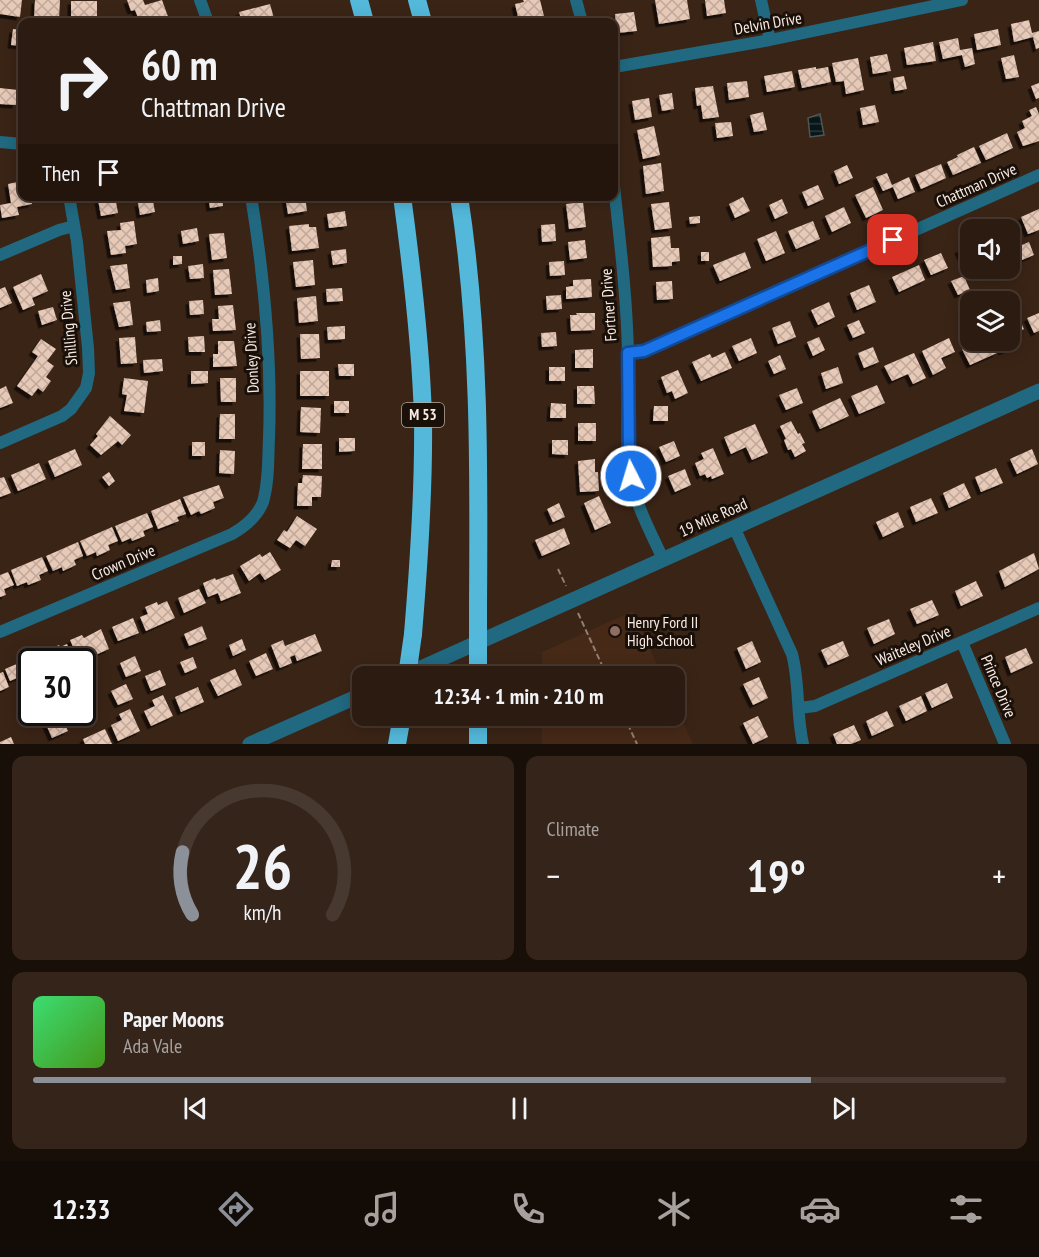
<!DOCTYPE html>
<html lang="en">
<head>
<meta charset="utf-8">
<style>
  body { margin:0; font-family:"PT Sans Narrow",sans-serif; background:#342419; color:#f1f3f6; height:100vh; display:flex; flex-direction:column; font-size:22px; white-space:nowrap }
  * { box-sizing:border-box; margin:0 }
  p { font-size:20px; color:#a6a19f }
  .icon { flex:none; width:33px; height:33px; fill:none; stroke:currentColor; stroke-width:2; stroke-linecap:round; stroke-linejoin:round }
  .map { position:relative; height:744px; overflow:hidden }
  .sheet { display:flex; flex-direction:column; gap:12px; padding:12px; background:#180f09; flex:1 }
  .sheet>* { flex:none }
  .guide { position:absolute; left:18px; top:18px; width:600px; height:183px; border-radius:12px; box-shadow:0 3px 15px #0003,0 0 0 2px #483930; background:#2c1b10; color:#f1f3f6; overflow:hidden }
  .tools { position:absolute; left:960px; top:219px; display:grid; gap:12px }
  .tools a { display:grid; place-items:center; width:60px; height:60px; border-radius:12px; background:#2c1b10; box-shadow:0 3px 15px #0003,0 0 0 2px #483930; font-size:30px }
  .speed { position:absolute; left:18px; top:648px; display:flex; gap:12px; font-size:30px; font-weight:700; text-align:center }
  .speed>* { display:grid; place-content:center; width:78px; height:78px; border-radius:50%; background:#2c1b10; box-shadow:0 3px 15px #0003,0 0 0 2px #483930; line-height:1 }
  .speed .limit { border:3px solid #111; border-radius:9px; background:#fff; color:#111 }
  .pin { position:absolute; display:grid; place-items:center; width:51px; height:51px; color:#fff; margin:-26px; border-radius:12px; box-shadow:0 3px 9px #0006 }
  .me { position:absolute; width:66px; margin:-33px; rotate:355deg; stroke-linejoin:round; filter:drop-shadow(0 0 4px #0008) }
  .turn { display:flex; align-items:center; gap:21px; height:126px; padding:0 24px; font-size:27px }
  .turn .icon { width:78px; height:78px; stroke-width:2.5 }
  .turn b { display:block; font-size:42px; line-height:51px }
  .then { display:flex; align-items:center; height:57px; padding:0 24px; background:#0003; gap:12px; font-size:22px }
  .big { font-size:45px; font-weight:700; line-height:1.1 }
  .sheet .widget { flex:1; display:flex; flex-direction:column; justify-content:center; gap:9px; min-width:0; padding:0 21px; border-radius:12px; background:#342419 }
  .sheet .dial { align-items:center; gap:0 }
  .dial svg { height:156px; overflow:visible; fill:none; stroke:#483930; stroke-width:7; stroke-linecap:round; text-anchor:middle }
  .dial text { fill:#f1f3f6; stroke:none }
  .song { display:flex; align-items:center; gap:18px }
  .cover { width:72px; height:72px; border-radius:9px; background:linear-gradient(135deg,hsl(140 70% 55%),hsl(100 70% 35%)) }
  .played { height:6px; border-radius:3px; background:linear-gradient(90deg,#8c9099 80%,#483930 80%) }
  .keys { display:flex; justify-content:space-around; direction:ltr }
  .heat { display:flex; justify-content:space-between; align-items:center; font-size:33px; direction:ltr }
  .sheet .tiles { flex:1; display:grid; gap:12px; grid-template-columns:1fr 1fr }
  .widget:last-child { grid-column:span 2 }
  .trip { position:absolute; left:352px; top:666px; width:333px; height:60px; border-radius:12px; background:#2c1b10; box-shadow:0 3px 15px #0003,0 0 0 2px #483930; font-weight:700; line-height:60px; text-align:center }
  .dock { display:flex; height:96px; justify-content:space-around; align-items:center; background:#120b06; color:#a6a19f }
  .dock .icon { width:42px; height:42px }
  .dock .active { color:#8c9099 }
  .dock b { font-size:27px; color:#f1f3f6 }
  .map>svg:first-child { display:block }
  .built { fill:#462917 }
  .water { fill:url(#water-rules); stroke:#4f5655; stroke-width:1.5 }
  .building { fill:url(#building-cross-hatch); filter:url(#shadow) }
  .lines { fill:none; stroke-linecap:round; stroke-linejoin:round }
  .path { stroke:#927f73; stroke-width:2; stroke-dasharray:6 3; stroke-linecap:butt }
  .minor { stroke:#206980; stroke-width:12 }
  .tertiary { stroke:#206980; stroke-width:15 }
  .motorway { stroke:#53b8da; stroke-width:18 }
  .motorway-bridge { stroke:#53b8da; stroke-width:18 }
  .route-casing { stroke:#114b97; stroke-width:15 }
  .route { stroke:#1a73e8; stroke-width:10 }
  .education-dot { fill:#8d6e63; stroke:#1a100a; stroke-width:2 }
  .labels { text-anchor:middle; stroke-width:6; stroke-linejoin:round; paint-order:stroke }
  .shield { fill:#1a100a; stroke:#b7a9a1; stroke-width:1.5 }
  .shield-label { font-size:15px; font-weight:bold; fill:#faebe2 }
  .street-label { font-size:16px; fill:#faebe2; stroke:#1a100a }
  .poi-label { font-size:16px; fill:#faebe2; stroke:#1a100a; text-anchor:start }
</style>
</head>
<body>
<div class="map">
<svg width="1039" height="744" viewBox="0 0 1039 744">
  <defs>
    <pattern id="water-rules" width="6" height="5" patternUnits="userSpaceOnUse" patternTransform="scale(1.5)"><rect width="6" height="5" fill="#061619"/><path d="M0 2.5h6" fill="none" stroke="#2b383a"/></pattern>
    <pattern id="building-cross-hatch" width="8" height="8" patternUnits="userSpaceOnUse" patternTransform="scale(1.5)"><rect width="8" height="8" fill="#e7c9b7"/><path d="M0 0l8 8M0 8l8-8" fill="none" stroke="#c0a89a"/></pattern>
    <filter id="shadow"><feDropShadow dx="-3.5" dy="3.5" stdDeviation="0" flood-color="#0009"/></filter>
  </defs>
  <rect width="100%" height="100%" fill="#3a2416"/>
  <path class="built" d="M 633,611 L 662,676 L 542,676 L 542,652 Z
    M 675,705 L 693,744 L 542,744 L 542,716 L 675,716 Z"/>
  <path class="water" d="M 820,114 L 824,135 L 810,137 L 808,118 Z"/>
  <path class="building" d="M 0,0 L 22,0 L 20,17 L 0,14 Z
    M 35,0 L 60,0 L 59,20 L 34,18 Z
    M 127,0 L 143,0 L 145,5 L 162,0 L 170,22 L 148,22 L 146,18 L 139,20 L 135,10 L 131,11 Z
    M 523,0 L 540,0 L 545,20 L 532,22 L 530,22 L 529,19 L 519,21 L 515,4 L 524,2 Z
    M 655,0 L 687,0 L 690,19 L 659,24 Z
    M 705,0 L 724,0 L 726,13 L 707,16 Z
    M 71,1 L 97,1 L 97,21 L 71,21 Z
    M 270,4 L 275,22 L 242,22 L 239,12 Z
    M 634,12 L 637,31 L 617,33 L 615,14 Z
    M 1029,20 L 1032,33 L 1039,31 L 1039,48 L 1036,49 L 1033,37 L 1014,42 L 1011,24 Z
    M 13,29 L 22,30 L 22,46 L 11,45 Z
    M 998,29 L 1001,45 L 977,50 L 974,34 Z
    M 958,38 L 960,50 L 972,48 L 975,64 L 965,67 L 962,55 L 943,59 L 939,42 Z
    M 933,42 L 936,61 L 907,65 L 904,48 Z
    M 887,54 L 891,71 L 873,74 L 870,57 Z
    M 1014,55 L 1019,77 L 1006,79 L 1001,58 Z
    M 858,58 L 864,90 L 846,94 L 844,81 L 836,82 L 832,63 Z
    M 816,67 L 816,69 L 828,67 L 831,82 L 802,88 L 798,70 Z
    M 792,71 L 795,87 L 767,92 L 764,76 Z
    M 904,76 L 907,89 L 895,91 L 893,78 Z
    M 747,81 L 749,97 L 729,100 L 727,83 Z
    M 1039,83 L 1039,98 L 1036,99 L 1031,86 Z
    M 713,86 L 719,117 L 703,119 L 701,105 L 697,106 L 695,88 Z
    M 0,88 L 18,90 L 16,105 L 0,104 Z
    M 672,93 L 674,109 L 662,111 L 659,95 Z
    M 649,98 L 652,117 L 635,120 L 632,101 Z
    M 875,105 L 879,122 L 863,125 L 860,108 Z
    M 1036,107 L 1039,114 L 1039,141 L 1023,146 L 1017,132 L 1025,128 L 1022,121 L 1032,116 L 1029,110 Z
    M 763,112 L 767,130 L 754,132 L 750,115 Z
    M 731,122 L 733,136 L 717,138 L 715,123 Z
    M 654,126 L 660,155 L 643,159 L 637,130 Z
    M 1007,133 L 1013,148 L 986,160 L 979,146 Z
    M 974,147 L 981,163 L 953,175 L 947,162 L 958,157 L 957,155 Z
    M 661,163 L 664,191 L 646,194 L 643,166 Z
    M 941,164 L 946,178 L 921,189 L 915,175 Z
    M 847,165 L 853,178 L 839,184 L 834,171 Z
    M 887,173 L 892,185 L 909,177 L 915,192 L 898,199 L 893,187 L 883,191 L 876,177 Z
    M 22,181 L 22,196 L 30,196 L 32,204 L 17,207 L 19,215 L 2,218 L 0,205 L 11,203 L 8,184 Z
    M 818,185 L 824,199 L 808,206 L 802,192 Z
    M 873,187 L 883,210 L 866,218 L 855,195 Z
    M 101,196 L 115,196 L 118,213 L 101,216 L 98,200 L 102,199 Z
    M 208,196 L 222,196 L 223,206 L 210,208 Z
    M 285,196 L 305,196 L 307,211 L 288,214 Z
    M 743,197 L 750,211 L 735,218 L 729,204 Z
    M 782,199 L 788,213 L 775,219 L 769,205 Z
    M 153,201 L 155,212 L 140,215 L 138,203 Z
    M 583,202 L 586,227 L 569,229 L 566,204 Z
    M 669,202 L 672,228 L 655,230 L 651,204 Z
    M 844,207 L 851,223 L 832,232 L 825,216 Z
    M 1039,209 L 1039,230 L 1028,234 L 1021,217 Z
    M 345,211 L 347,226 L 329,228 L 327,214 Z
    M 700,216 L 700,223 L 690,224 L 689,217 Z
    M 134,221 L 137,244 L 125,246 L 126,253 L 111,255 L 107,231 L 121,230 L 120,223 Z
    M 813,221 L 820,239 L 796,249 L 788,231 Z
    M 309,224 L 309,227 L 316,227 L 319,248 L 292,251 L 289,226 Z
    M 555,224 L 556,241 L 542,242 L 541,225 Z
    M 1008,225 L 1015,241 L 1010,244 L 1010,230 L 997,229 Z
    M 197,228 L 199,241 L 183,244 L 181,231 Z
    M 776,231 L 785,253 L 766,261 L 757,239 Z
    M 224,233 L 227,258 L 212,260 L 209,234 Z
    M 670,236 L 671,248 L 679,248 L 680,261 L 672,262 L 672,266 L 653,267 L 651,238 Z
    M 585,240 L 587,258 L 570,260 L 568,242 Z
    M 1029,242 L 1034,255 L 1022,260 L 1017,247 Z
    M 970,244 L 970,263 L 965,265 L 958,250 Z
    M 346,249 L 347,263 L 333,265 L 331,251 Z
    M 701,252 L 709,252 L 709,261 L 701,261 Z
    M 745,252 L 751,268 L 720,281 L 713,265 Z
    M 941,253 L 948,268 L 931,275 L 924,260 Z
    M 173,256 L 182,256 L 182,264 L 173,265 Z
    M 313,260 L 315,285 L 296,287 L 293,262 Z
    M 564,261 L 565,275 L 550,276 L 549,262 Z
    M 127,264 L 130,288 L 116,290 L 110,266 Z
    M 203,264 L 204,278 L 190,279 L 188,266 Z
    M 919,265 L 925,280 L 899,292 L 892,277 Z
    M 229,269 L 232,294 L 215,295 L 213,270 Z
    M 41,274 L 48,291 L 32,298 L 35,305 L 23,310 L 13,287 Z
    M 964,276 L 970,290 L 958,295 L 951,281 Z
    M 158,278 L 159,291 L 147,293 L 146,280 Z
    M 591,279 L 592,297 L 566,299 L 566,287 L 573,286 L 573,280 Z
    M 672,281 L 673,299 L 657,300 L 656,282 Z
    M 869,285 L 876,302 L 857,310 L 850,293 Z
    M 5,287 L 12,303 L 0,308 L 0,289 Z
    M 342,288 L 343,301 L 327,302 L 326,289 Z
    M 561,295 L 562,309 L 547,310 L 546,296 Z
    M 316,296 L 318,321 L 299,323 L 297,298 Z
    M 203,300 L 204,314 L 190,315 L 189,301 Z
    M 130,301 L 133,325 L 119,327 L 113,303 Z
    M 829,302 L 835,317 L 818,325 L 811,310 Z
    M 233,305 L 236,330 L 213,331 L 212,319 L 219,319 L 218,306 Z
    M 53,307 L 57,320 L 42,325 L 38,311 Z
    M 576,313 L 595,313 L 595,330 L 571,331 L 570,315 L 577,315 Z
    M 1039,313 L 1039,331 L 1034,333 L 1027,318 Z
    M 1017,314 L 1024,329 L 1011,335 L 1016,346 L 1002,352 L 997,340 L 1010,340 L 1010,318 Z
    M 160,320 L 161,331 L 147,332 L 146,322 Z
    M 859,320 L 865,333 L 853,338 L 847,325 Z
    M 790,321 L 796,337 L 778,344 L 772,328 Z
    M 345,326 L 345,339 L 328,340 L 327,327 Z
    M 556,332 L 557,346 L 542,347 L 541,333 Z
    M 300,334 L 319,334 L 320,358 L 301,359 Z
    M 204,336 L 205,352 L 189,352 L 188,337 Z
    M 135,337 L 137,363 L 121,364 L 119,338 Z
    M 819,337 L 825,350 L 813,356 L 807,342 Z
    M 751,338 L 757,353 L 739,361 L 732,346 Z
    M 949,338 L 955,352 L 941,358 L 946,368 L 933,375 L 922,351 Z
    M 41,339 L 56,349 L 47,361 L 54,366 L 46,377 L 51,381 L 43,392 L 38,388 L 32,396 L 17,386 L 38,356 L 32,352 Z
    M 981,340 L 991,340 L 997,353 L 970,365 L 962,349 Z
    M 218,341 L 234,341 L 237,366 L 213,367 L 213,354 L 218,354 Z
    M 873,347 L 879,362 L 864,368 L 858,353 Z
    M 593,349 L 593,368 L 575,368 L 575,350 Z
    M 725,352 L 732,368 L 701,381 L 692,362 L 710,354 L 712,358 Z
    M 914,353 L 926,378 L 913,384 L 908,374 L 892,381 L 884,366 Z
    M 780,355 L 786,369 L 774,374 L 768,361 Z
    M 162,359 L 163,371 L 144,373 L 143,360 Z
    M 338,364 L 354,364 L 354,376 L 339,376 Z
    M 549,367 L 565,367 L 565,381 L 549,381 Z
    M 838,367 L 843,383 L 826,389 L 821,373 Z
    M 678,370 L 688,393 L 675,399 L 672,391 L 667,393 L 661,377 Z
    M 191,371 L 208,371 L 208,383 L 191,384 Z
    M 300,371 L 329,371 L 329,396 L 300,396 Z
    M 124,378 L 148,381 L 144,413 L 124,411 L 127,395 L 122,394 Z
    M 220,378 L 236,378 L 236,402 L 221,402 Z
    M 877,385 L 885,403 L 859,414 L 851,396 Z
    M 6,386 L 13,403 L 0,408 L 0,389 Z
    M 577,386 L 594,386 L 595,404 L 577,404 Z
    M 797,388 L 803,403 L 786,410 L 779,395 Z
    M 840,398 L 849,416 L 820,429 L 812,411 Z
    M 334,401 L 349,401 L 349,413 L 334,413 Z
    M 551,403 L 566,404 L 566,418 L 550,418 Z
    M 654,406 L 668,406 L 668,421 L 653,421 Z
    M 301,407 L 321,408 L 320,433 L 300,432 Z
    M 220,414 L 235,414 L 235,439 L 219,439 Z
    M 110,416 L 131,435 L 122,445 L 118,441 L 101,455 L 90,445 L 98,436 L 96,434 Z
    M 791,421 L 798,434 L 800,433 L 805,443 L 802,444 L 806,451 L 795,457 L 791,449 L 788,450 L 784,440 L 786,439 L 780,426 Z
    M 578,423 L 596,423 L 596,441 L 578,441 Z
    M 755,424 L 768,453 L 752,460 L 746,447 L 731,454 L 724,437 Z
    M 339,438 L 355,438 L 355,451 L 339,452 Z
    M 552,440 L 568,440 L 568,455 L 552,454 Z
    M 674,441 L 680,456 L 666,462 L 659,447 Z
    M 192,442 L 205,442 L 205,456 L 192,456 Z
    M 303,444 L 322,444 L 322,469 L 302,469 Z
    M 713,448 L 724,474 L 712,479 L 711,476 L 707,478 L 705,474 L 700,476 L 695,463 L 704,459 L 701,453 Z
    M 75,449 L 82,465 L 55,477 L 48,461 Z
    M 1032,449 L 1038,464 L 1017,474 L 1010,459 Z
    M 220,450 L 235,451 L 234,474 L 219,473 Z
    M 595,459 L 595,472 L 598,472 L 599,491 L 580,492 L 578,461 Z
    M 39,463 L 46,479 L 18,491 L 11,475 Z
    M 996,468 L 1003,483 L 981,492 L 975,477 Z
    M 685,469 L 691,485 L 675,492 L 668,476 Z
    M 109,472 L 115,481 L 109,486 L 102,477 Z
    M 303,475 L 322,476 L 321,497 L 312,497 L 312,506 L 297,506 L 298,483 L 302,483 Z
    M 4,477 L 11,493 L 0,497 L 0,478 Z
    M 964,483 L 971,498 L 949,508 L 943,493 Z
    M 219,485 L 224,498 L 213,502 L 215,508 L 201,514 L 199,511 L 191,515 L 183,497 Z
    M 599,496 L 611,523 L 595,530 L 584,503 Z
    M 931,498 L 938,513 L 916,522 L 910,507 Z
    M 180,499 L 186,514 L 177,517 L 179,521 L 158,529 L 151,511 Z
    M 559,503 L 565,517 L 553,522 L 547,509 Z
    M 898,512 L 904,527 L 883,537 L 876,522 Z
    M 147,513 L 153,527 L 143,531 L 145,536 L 132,541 L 131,538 L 122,542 L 115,526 Z
    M 297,516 L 317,529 L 305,546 L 296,540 L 290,548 L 277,540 L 284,530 L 287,532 Z
    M 112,527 L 118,541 L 108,545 L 110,550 L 97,556 L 96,552 L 87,556 L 80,541 Z
    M 564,528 L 570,544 L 542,556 L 535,540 Z
    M 78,542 L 83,556 L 74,560 L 76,565 L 63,571 L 62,567 L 53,571 L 46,556 Z
    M 270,552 L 281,570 L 265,580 L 260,573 L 249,581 L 240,566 L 260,554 L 262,557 Z
    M 1034,553 L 1039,569 L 1005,587 L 999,571 Z
    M 42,557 L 48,571 L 39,575 L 41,580 L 28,585 L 27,582 L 17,586 L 11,570 Z
    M 332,560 L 340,560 L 340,567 L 331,567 Z
    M 8,572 L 14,585 L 4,589 L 6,595 L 0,597 L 0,575 Z
    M 233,574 L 241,593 L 221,601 L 218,593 L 208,597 L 203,583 L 215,578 L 216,580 Z
    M 976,581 L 983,596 L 961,606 L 955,591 Z
    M 199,589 L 206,603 L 184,613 L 178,598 Z
    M 932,600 L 939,615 L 917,624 L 910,609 Z
    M 167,601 L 175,618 L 146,631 L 140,617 L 148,614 L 145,607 L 157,602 L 158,605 Z
    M 133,618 L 139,633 L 118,641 L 112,627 Z
    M 889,619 L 895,634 L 874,644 L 867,628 Z
    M 202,626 L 207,639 L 189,646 L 184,634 Z
    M 101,629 L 109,649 L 93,656 L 90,647 L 76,653 L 70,640 L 82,635 L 84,638 Z
    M 315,634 L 322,651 L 297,661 L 295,655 L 290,657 L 292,663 L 280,668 L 271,645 L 283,640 L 285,646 Z
    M 242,639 L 246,650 L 233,656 L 229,645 Z
    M 752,641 L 761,662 L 746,669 L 737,648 Z
    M 843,641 L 849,656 L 828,665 L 821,650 Z
    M 67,644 L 74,662 L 42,662 L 41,658 L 49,655 L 47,650 L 59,645 L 60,647 Z
    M 1026,648 L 1033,663 L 1011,673 L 1005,657 Z
    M 266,653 L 273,669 L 256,676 L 249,661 Z
    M 135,656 L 141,671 L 126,677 L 120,663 Z
    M 193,657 L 197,668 L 185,673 L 180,662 Z
    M 26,660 L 27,663 L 32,661 L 32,682 L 23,686 L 19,677 L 10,681 L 5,669 Z
    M 235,669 L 242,685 L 218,696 L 210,680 Z
    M 160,670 L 166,685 L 151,691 L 145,676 Z
    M 3,672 L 9,687 L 0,691 L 0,673 Z
    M 759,677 L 768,698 L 753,705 L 743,684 Z
    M 947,683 L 953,698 L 932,708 L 925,693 Z
    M 126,684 L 133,699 L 118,705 L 111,691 Z
    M 198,687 L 204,702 L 181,712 L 175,697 Z
    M 163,695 L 173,716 L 151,726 L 144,711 L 155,706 L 152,700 Z
    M 921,696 L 927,711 L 906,721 L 899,706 Z
    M 130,709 L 140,731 L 118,741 L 111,725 L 122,720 L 119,714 Z
    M 887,711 L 894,726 L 872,736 L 866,721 Z
    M 60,715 L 68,731 L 52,738 L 45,722 Z
    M 758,716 L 768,737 L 753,744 L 743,723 Z
    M 854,725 L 861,740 L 851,744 L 837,744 L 833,734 Z
    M 105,729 L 112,744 L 85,744 L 83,739 Z
    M 11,737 L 14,744 L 0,744 L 0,742 Z"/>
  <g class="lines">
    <path class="path" d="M 558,569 L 566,586
      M 578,613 L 607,676
      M 624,716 L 637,744"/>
    <path class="minor" d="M 200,0 L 208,22
      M 576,0 L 582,22
      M 761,0 L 770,40
      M 614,67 L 770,40 L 962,0
      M 0,142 L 22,144
      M 614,186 C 620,242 627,299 628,355 C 629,400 623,448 634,492 C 641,515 653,537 663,559
      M 0,255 L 59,230 L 74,226
      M 628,353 L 644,351 L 1039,175
      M 0,443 L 62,416 L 71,409 L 86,388 L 89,373 L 88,348 L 77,242 L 69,196
      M 734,527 L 792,654 C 800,684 796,714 803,744
      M 0,632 L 232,534 C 246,526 257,517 263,502 C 269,481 268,459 269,438 C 272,357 264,276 251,196
      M 962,642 L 1005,744
      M 799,708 L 815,706 L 1039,608"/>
    <path class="tertiary" d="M 403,676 L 1039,391
      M 250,744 L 363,694"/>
    <path class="motorway" d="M 359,0 L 365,22
      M 417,0 L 423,22
      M 402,196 C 412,270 421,345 423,419 C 424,491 419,562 413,634
      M 459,196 C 480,332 479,468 478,605
      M 397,744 L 402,716
      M 478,744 L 478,716"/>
    <path class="motorway-bridge" d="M 407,676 L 413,634
      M 478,676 L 478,605"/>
  </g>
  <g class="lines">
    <defs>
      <path id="route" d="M 631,476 L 629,454 L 628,353 L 644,351 L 893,240"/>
    </defs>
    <use href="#route" class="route-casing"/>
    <use href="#route" class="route"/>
  </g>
  <circle class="education-dot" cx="615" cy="631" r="6"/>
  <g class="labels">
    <rect class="shield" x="402" y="403" width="42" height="24" rx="4.5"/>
    <g class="shield-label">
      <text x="423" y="420">M 53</text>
    </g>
    <g class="street-label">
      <text transform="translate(768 23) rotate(-10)" y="6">Delvin Drive</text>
      <text transform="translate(976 185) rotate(-24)" y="6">Chattman Drive</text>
      <text transform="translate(608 305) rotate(-94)" y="6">Fortner Drive</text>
      <text transform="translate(68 328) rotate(-95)" y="6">Shilling Drive</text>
      <text transform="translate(251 358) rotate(-93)" y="6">Donley Drive</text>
      <text transform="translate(713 517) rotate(-24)" y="6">19 Mile Road</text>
      <text transform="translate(123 562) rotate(-23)" y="6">Crown Drive</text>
      <text transform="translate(913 645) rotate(-23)" y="6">Waiteley Drive</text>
      <text transform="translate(999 686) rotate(67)" y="6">Prince Drive</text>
    </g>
    <g class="poi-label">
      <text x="627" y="628">Henry Ford II<tspan x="627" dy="18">High School</tspan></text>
    </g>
  </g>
</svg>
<div class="tools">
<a><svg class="icon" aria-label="sound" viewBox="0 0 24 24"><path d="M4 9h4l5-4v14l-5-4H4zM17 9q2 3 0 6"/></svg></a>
<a><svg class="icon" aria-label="layers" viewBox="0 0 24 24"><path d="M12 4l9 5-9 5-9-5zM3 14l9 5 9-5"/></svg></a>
</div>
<div class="speed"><div class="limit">30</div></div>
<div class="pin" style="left:893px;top:240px;background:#d93025"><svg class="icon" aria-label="arrive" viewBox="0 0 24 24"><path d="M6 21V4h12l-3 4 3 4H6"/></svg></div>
<svg class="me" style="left:631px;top:476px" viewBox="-20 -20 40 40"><circle r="17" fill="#1a73e8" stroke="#fff" stroke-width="3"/><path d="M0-11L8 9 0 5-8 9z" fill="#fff"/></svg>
<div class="trip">12:34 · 1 min · 210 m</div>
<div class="guide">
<div class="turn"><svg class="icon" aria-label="right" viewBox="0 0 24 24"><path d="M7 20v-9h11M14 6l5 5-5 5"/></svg><div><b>60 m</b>Chattman Drive</div></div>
<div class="then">Then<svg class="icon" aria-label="arrive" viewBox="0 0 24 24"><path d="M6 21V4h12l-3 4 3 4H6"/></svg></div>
</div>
</div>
<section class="sheet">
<div class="tiles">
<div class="widget dial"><svg viewBox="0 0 100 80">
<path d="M14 69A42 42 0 1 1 86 69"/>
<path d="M14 69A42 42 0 0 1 9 37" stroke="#8c9099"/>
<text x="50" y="56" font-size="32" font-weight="700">26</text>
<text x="50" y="72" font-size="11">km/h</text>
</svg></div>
<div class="widget"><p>Climate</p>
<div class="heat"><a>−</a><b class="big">19°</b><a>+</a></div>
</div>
<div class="widget">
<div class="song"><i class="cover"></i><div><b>Paper Moons</b><p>Ada Vale</p></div></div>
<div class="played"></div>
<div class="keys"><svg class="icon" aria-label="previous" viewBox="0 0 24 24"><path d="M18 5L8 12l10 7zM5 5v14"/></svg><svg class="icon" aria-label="pause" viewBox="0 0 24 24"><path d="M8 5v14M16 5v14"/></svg><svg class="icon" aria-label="next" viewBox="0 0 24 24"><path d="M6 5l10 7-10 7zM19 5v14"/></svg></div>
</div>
</div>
</section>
<nav class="dock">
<b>12:33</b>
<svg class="icon active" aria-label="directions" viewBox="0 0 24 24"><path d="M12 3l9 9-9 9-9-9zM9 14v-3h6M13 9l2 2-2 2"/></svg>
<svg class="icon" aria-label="music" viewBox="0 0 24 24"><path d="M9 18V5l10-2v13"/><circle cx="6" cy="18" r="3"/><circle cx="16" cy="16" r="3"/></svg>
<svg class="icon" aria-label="phone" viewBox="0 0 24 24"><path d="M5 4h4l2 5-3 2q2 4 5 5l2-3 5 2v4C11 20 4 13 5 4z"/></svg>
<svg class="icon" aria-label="climate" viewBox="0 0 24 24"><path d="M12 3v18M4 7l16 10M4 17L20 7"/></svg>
<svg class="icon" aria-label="car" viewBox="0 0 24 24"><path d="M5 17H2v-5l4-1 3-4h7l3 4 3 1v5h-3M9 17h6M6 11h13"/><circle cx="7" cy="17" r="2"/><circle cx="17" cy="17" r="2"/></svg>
<svg class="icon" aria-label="filters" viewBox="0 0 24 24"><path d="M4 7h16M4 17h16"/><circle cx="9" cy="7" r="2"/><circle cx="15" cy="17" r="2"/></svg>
</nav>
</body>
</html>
